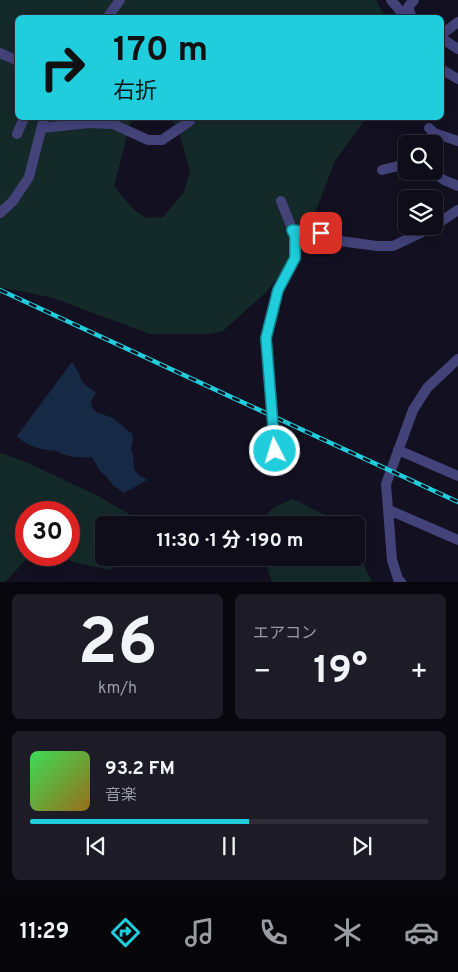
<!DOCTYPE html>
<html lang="ja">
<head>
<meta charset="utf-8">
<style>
  body { margin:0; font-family:Overpass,"Noto Sans JP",sans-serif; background:#1c1b26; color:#f1f3f6; height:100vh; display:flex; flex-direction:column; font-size:19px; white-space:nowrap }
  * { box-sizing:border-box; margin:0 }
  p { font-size:16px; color:#9b9ca2 }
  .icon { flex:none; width:28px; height:28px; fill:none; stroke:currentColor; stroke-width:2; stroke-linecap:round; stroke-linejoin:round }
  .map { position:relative; height:582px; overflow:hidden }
  .sheet { display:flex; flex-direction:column; gap:12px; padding:12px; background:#08070e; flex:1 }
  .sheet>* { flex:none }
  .hud { position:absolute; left:15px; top:15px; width:429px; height:105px; border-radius:8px; box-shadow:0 2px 12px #0003,0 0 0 1px #2e2d38; background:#1fcddc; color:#111; overflow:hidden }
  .fabs { position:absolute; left:398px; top:135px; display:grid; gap:10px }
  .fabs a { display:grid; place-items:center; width:45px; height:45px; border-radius:8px; background:#0e0d19; box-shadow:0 2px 12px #0003,0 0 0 1px #2e2d38; font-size:25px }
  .speed { position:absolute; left:15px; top:501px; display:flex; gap:10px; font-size:25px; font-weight:700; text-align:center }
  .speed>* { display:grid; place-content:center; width:65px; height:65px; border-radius:50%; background:#0e0d19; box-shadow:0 2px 12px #0003,0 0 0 1px #2e2d38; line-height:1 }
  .speed .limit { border:8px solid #d22; background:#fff; color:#111 }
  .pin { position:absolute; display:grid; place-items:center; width:42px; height:42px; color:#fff; margin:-21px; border-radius:10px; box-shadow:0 2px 8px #0006 }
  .me { position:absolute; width:55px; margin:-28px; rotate:355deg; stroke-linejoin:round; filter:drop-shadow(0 0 4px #0008) }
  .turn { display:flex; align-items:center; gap:18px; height:105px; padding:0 15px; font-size:22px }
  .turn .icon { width:65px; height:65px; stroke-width:2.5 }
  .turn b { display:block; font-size:35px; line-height:42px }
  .big { font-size:38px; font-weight:700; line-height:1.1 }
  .sheet .tile { flex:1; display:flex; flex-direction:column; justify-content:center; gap:8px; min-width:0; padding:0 18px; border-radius:8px; background:#1c1b26 }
  .sheet .dial { align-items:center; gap:0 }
  .dial b { font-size:65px; line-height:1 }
  .song { display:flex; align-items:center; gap:15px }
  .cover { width:60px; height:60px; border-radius:8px; background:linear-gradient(135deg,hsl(130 70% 55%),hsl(40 70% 35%)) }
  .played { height:5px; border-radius:2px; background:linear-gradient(90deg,#1fcddc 55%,#2e2d38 55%) }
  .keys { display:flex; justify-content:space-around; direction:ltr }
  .heat { display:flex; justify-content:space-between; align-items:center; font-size:28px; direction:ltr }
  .sheet .tiles { flex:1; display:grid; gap:12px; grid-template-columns:1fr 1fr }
  .tile:last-child { grid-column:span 2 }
  .trip { position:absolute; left:95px; top:516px; width:270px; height:50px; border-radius:8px; background:#0e0d19; box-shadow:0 2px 12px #0003,0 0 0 1px #2e2d38; font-weight:700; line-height:50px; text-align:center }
  .tab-bar { display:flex; height:80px; justify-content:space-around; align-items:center; background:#06050a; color:#9b9ca2 }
  .tab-bar .icon { width:35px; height:35px }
  .tab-bar .active { color:#1fcddc }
  .tab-bar b { font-size:22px; color:#f1f3f6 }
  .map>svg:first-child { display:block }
  .green { fill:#142a29 }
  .water { fill:#162945 }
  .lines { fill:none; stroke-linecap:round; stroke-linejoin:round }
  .minor { stroke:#434279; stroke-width:10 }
  .rail-casing { stroke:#1fcddc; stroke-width:4.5 }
  .rail { stroke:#131121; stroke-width:2.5; stroke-dasharray:8; stroke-linecap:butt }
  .minor-bridge { stroke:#434279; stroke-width:10 }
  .route-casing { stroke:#14858f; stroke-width:12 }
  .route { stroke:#1fcddc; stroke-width:9 }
</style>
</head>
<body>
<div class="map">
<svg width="458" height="582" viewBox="0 0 458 582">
  <rect width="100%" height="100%" fill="#131121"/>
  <path class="green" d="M 0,0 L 376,0 L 385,17 L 18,18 L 18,118 L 136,118 L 130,124 L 114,186 L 134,210 L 147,218 L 163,217 L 184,192 L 190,171 L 178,128 L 170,118 L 366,118 L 335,161 L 313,218 L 284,270 L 266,292 L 223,331 L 207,334 L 150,334 L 53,298 L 0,287 Z
    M 0,453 L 28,463 L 98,496 L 141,521 L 145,525 L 104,525 L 104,558 L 125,558 L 111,570 L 76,563 L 56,555 L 69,555 L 69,512 L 26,512 L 26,555 L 30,555 L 5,582 L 0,582 Z
    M 293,499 L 331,518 L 338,525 L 259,525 C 268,510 277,505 293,499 Z
    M 356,549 L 372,582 L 272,582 L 264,558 L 356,558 Z"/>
  <path class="water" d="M 72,362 C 84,378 76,381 96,392 L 91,401 L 92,407 L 96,412 L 113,418 L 132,434 L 133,439 L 131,449 L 133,455 L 134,469 L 139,475 L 147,480 L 124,493 L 112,484 L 107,477 L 100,471 L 92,457 C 83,458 64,457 57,451 C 43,450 27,447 17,436 Z"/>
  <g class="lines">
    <path class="minor" d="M 391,0 L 406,18
      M 107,18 L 120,0
      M 412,18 L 408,7 L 414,0
      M 441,35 L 458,22
      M 441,38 L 458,49
      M 0,53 L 18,61
      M 441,69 L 458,79
      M 42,128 L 89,123 L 113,124 L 148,140 L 162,140 L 190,121
      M 429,128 L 434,133 L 458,141
      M 17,134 L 24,118
      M 382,170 L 406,164
      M 431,171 L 444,180 L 458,186
      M 0,213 L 13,201 L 29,177 L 44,118
      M 292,229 L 321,233 L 340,241 L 377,246 L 393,246 L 431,228 L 458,210
      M 269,379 L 266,338 L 278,290 L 295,258 L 295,236 L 281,201
      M 398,450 L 458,476
      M 389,510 L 458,540
      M 401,582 L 398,579 L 392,560 L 386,484 L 413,410 L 427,388 L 458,359"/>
    <defs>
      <path id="rail" d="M 0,290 L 458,502"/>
    </defs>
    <use href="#rail" class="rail-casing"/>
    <use href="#rail" class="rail"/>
    <path class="minor-bridge" d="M 269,379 L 275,451"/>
  </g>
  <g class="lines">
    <defs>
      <path id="route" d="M 275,451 L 266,338 L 278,290 L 295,258 L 295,236 L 292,230 L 321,233"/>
    </defs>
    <use href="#route" class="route-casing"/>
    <use href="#route" class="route"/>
  </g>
</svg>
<div class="fabs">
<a><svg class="icon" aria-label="search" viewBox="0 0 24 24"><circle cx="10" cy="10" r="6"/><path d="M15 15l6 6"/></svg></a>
<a><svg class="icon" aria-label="layers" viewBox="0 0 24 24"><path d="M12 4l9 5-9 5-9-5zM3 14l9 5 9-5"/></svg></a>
</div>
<div class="speed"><div class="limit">30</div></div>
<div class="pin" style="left:321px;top:233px;background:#d93025"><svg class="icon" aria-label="arrive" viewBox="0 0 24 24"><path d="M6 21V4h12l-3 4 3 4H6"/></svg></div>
<svg class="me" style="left:275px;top:451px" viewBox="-20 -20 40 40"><circle r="17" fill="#1fcddc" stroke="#fff" stroke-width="3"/><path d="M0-11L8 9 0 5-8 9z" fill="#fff"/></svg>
<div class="trip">11:30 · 1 分 · 190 m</div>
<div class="hud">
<div class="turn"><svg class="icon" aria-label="right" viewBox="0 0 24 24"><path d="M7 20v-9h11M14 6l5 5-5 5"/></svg><div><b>170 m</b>右折</div></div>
</div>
</div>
<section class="sheet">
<div class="tiles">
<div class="tile dial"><b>26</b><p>km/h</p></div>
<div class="tile"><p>エアコン</p>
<div class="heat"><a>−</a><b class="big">19°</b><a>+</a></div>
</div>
<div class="tile">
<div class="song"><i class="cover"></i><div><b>93.2 FM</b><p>音楽</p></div></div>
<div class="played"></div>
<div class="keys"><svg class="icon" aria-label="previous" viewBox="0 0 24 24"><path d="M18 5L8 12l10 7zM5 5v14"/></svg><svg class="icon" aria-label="pause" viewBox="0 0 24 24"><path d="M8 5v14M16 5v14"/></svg><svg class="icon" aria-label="next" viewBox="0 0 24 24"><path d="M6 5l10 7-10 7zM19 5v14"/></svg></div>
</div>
</div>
</section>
<nav class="tab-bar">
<b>11:29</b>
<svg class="icon active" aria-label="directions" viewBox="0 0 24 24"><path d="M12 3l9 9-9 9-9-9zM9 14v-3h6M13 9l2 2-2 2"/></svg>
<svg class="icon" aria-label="music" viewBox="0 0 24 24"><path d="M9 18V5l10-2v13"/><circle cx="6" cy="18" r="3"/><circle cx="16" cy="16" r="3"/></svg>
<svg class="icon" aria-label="phone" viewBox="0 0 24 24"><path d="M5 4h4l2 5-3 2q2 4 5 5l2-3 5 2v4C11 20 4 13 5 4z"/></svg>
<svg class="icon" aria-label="climate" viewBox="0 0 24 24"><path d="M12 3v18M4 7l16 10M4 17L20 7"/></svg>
<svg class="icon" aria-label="car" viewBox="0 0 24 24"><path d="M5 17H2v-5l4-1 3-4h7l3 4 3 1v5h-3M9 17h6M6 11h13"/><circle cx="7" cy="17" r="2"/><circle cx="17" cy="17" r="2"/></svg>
</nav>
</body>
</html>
